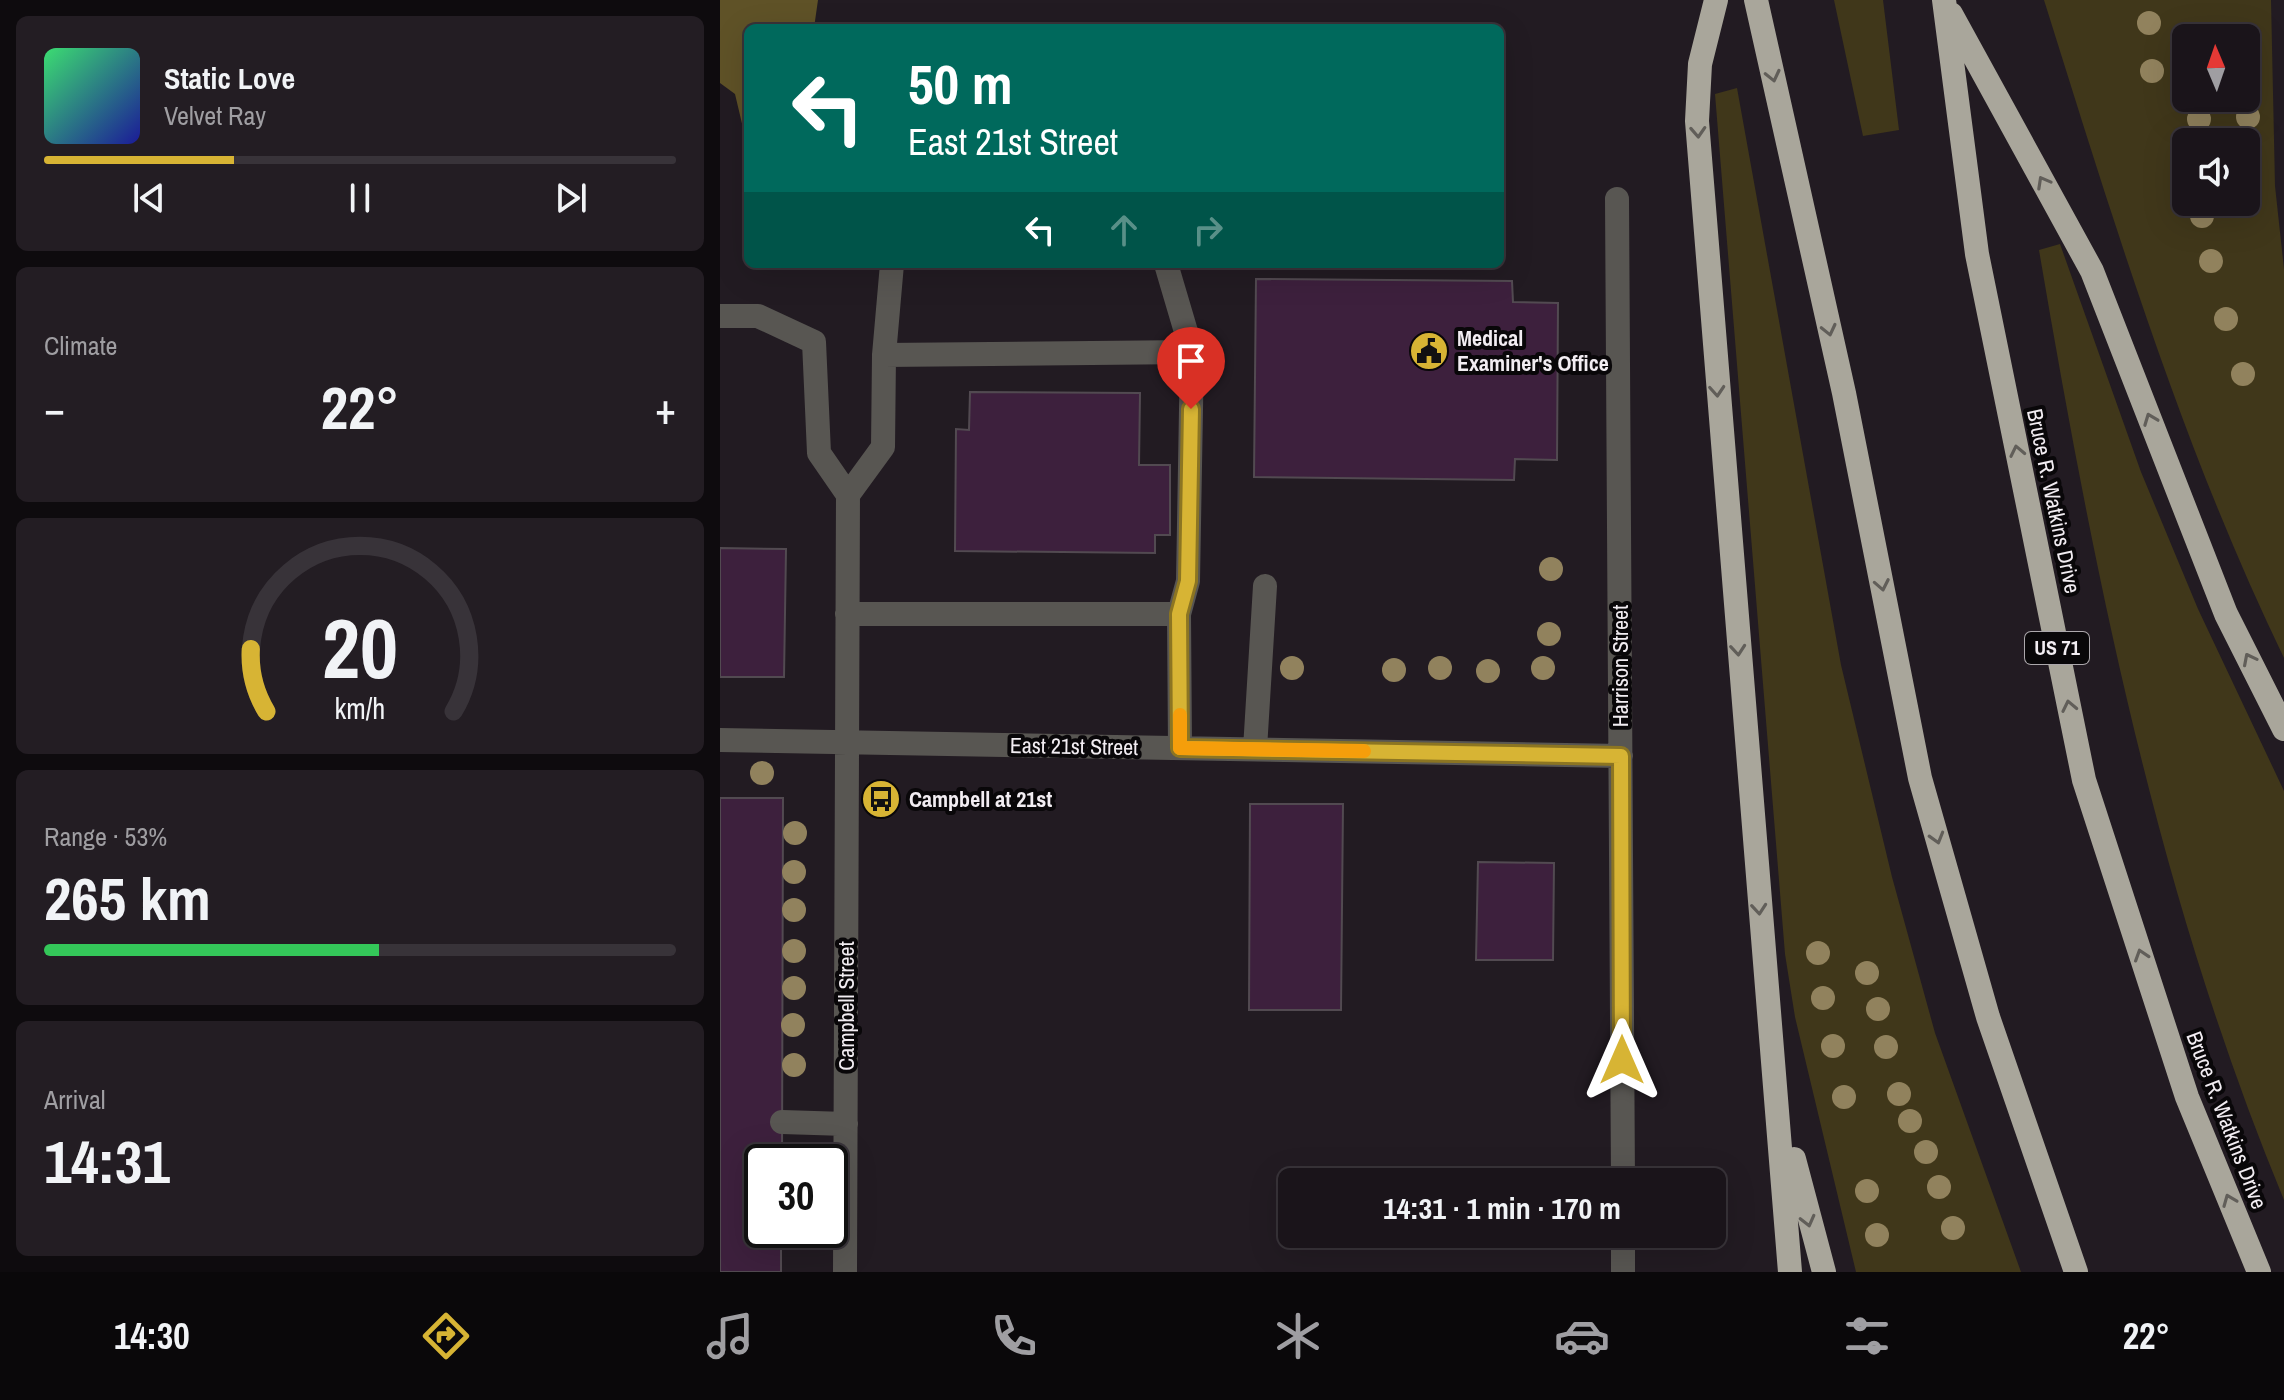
<!DOCTYPE html>
<html lang="en">
<head>
<meta charset="utf-8">
<style>
  body { margin:0; font-family:"Archivo Narrow",sans-serif; background:#231d23; color:#f1f3f6; height:100vh; display:flex; flex-direction:column; font-size:30px; white-space:nowrap }
  * { box-sizing:border-box; margin:0 }
  p { font-size:26px; color:#9f9ea2 }
  .icon { flex:none; width:44px; height:44px; fill:none; stroke:currentColor; stroke-width:2; stroke-linecap:round; stroke-linejoin:round }
  .map { position:relative; flex:1; overflow:hidden }
  .sheet { display:flex; flex-direction:column; gap:16px; padding:16px; background:#0e0b0e; width:720px }
  .sheet>* { flex:none }
  .top-card { position:absolute; left:24px; top:24px; width:760px; height:244px; border-radius:12px; box-shadow:0 8px 32px #0002,0 0 0 2px #383339; background:#00695c; color:#fff; overflow:hidden }
  .needle { width:52px; rotate:358deg }
  .buttons { position:absolute; left:1452px; top:24px; display:grid; gap:16px }
  .buttons a { display:grid; place-items:center; width:88px; height:88px; border-radius:12px; background:#1a141a; box-shadow:0 8px 32px #0002,0 0 0 2px #383339; font-size:40px }
  .speed { position:absolute; left:24px; top:1144px; display:flex; gap:16px; font-size:40px; font-weight:700; text-align:center }
  .speed>* { display:grid; place-content:center; width:104px; height:104px; border-radius:50%; background:#1a141a; box-shadow:0 8px 32px #0002,0 0 0 2px #383339; line-height:1 }
  .speed .limit { border:4px solid #111; border-radius:12px; background:#fff; color:#111 }
  .pin { position:absolute; display:grid; place-items:center; width:68px; height:68px; color:#fff; margin:-82px -34px; border-radius:50% 50% 50% 0; rotate:-45deg; box-shadow:0 0 8px #0007 }
  .pin .icon { rotate:45deg }
  .me { position:absolute; width:88px; margin:-44px; rotate:0deg; stroke-linejoin:round; filter:drop-shadow(0 0 6px #0008) }
  .turn { display:flex; align-items:center; gap:28px; height:168px; padding:0 32px; font-size:36px }
  .turn .icon { width:104px; height:104px; stroke-width:2.5 }
  .turn b { display:block; font-size:56px; line-height:68px }
  .lanes { display:flex; align-items:center; height:76px; padding:0 32px; background:#0003; justify-content:center; gap:40px; direction:ltr }
  .lanes .off { opacity:.35 }
  .big { font-size:60px; font-weight:800; line-height:1.1 }
  .sheet .card { flex:1; display:flex; flex-direction:column; justify-content:center; gap:12px; min-width:0; padding:0 28px; border-radius:12px; background:#231d23 }
  .sheet .dial { align-items:center; gap:0 }
  .dial svg { height:208px; overflow:visible; fill:none; stroke:#383339; stroke-width:7; stroke-linecap:round; text-anchor:middle }
  .dial text { fill:#f1f3f6; stroke:none }
  .song { display:flex; align-items:center; gap:24px }
  .cover { width:96px; height:96px; border-radius:12px; background:linear-gradient(135deg,hsl(140 70% 55%),hsl(240 70% 35%)) }
  .played { height:8px; border-radius:4px; background:linear-gradient(90deg,#d7b434 30%,#383339 30%) }
  .keys { display:flex; justify-content:space-around; direction:ltr }
  .heat { display:flex; justify-content:space-between; align-items:center; font-size:44px; direction:ltr }
  .charge { height:12px; border-radius:6px; background:linear-gradient(90deg,#34c759 53%,#383339 0) }
  .trip { position:absolute; left:558px; top:1168px; width:448px; height:80px; border-radius:12px; background:#1a141a; box-shadow:0 8px 32px #0002,0 0 0 2px #383339; font-weight:800; line-height:80px; text-align:center }
  .tabs { display:flex; height:128px; justify-content:space-around; align-items:center; background:#0a080a; color:#9f9ea2 }
  .tabs .icon { width:56px; height:56px }
  .tabs .selected { color:#d7b434 }
  .tabs b { font-size:36px; color:#f1f3f6 }
  main { display:flex; flex:1; min-height:0 }
  .map>svg:first-child { display:block }
  .green { fill:#40371a; fill-rule:evenodd }
  .forest { fill:#5f5227 }
  .building { fill:#3d203d; stroke:#524a51; stroke-width:2 }
  .lines { fill:none; stroke-linecap:round; stroke-linejoin:round }
  .minor { stroke:#585652; stroke-width:24 }
  .highway { stroke:#a9a69b; stroke-width:24 }
  .tree { fill:#91825d }
  .oneway { stroke:#615e59 }
  .route-casing { stroke:#8c7522; stroke-width:20 }
  .route { stroke:#d7b434; stroke-width:14 }
  .slow { stroke:#f59e0b; stroke-width:14 }
  .labels { text-anchor:middle; stroke-width:8; stroke-linejoin:round; paint-order:stroke }
  .shield { fill:#090709; stroke:#aca8ac; stroke-width:2 }
  .shield-label { font-size:20px; font-weight:bold; fill:#f2edf2 }
  .poi-label { font-size:22px; font-weight:bold; fill:#f2edf2; stroke:#090709; text-anchor:start }
  .street-label { font-size:22px; fill:#f2edf2; stroke:#090709 }
</style>
</head>
<body>
<main>
<section class="sheet">
<div class="card">
<div class="song"><i class="cover"></i><div><b>Static Love</b><p>Velvet Ray</p></div></div>
<div class="played"></div>
<div class="keys"><svg class="icon" aria-label="previous" viewBox="0 0 24 24"><path d="M18 5L8 12l10 7zM5 5v14"/></svg><svg class="icon" aria-label="pause" viewBox="0 0 24 24"><path d="M8 5v14M16 5v14"/></svg><svg class="icon" aria-label="next" viewBox="0 0 24 24"><path d="M6 5l10 7-10 7zM19 5v14"/></svg></div>
</div>
<div class="card"><p>Climate</p>
<div class="heat"><a>−</a><b class="big">22°</b><a>+</a></div>
</div>
<div class="card dial"><svg viewBox="0 0 100 80">
<path d="M14 69A42 42 0 1 1 86 69"/>
<path d="M14 69A42 42 0 0 1 8 45" stroke="#d7b434"/>
<text x="50" y="56" font-size="32" font-weight="700">20</text>
<text x="50" y="72" font-size="11">km/h</text>
</svg></div>
<div class="card"><p>Range · 53%</p><b class="big">265 km</b><div class="charge"></div></div>
<div class="card"><p>Arrival</p><b class="big">14:31</b></div>
</section>
<div class="map">
<svg width="1564" height="1272" viewBox="0 0 1564 1272">
  <rect width="100%" height="100%" fill="#221b22"/>
  <path class="green" d="M 1114,0 L 1163,0 L 1179,130 L 1143,136 Z
    M 1324,0 L 1551,0 L 1555,186 L 1564,269 L 1564,658 C 1462,447 1394,223 1324,0 ZM 1526,38 L 1526,98 L 1466,98 L 1466,38 ZM 1466,142 L 1526,142 L 1526,202 L 1466,202 Z
    M 1017,88 L 1121,665 L 1172,877 L 1215,1033 L 1301,1272 L 1136,1272 L 1075,1017 L 1065,954 L 995,94 Z
    M 1340,244 L 1421,472 L 1478,609 L 1564,791 L 1564,1200 C 1438,896 1374,574 1319,250 Z"/>
  <path class="forest" d="M 0,0 L 98,0 L 94,28 L 28,28 L 28,149 L 15,94 L 0,83 Z"/>
  <path class="building" d="M 536,279 L 792,281 L 793,302 L 838,303 L 837,460 L 795,459 L 794,480 L 534,477 Z
    M 250,392 L 420,393 L 419,465 L 450,465 L 450,535 L 435,535 L 435,553 L 235,551 L 236,429 L 249,430 Z
    M 0,548 L 66,549 L 64,677 L 0,677 Z
    M 0,798 L 63,798 L 62,1162 L 42,1162 L 42,1230 L 61,1230 L 61,1272 L 0,1272 Z
    M 530,804 L 623,804 L 621,1010 L 529,1010 Z
    M 758,862 L 834,863 L 833,960 L 756,960 Z"/>
  <g class="lines">
    <path class="minor" d="M 897,199 L 903,1182
      M 446,264 L 472,352
      M 0,316 L 38,316 L 94,342 L 99,453 L 128,495 L 125,1272
      M 164,355 L 172,264
      M 127,614 L 459,614 L 468,581 L 472,352 L 164,355 L 163,447 L 128,495
      M 459,614 L 460,748
      M 0,740 L 901,756
      M 535,749 L 545,586
      M 62,1122 L 126,1124
      M 903,1234 L 903,1272"/>
    <path class="highway" d="M 996,0 L 980,64 L 977,121 L 1070,1272
      M 1036,0 L 1124,393 L 1200,778 L 1268,1017 L 1356,1272
      M 1224,0 L 1257,254 L 1364,780 L 1467,1097 L 1539,1272
      M 1231,14 L 1372,271 L 1506,614 L 1564,729
      M 1074,1159 L 1104,1272"/>
  </g>
  <g class="tree">
    <circle cx="1429" cy="23" r="12"/>
    <circle cx="1432" cy="71" r="12"/>
    <circle cx="1528" cy="117" r="12"/>
    <circle cx="1479" cy="119" r="12"/>
    <circle cx="1482" cy="216" r="12"/>
    <circle cx="1491" cy="261" r="12"/>
    <circle cx="1506" cy="319" r="12"/>
    <circle cx="1523" cy="374" r="12"/>
    <circle cx="831" cy="569" r="12"/>
    <circle cx="829" cy="634" r="12"/>
    <circle cx="572" cy="668" r="12"/>
    <circle cx="720" cy="668" r="12"/>
    <circle cx="823" cy="668" r="12"/>
    <circle cx="674" cy="670" r="12"/>
    <circle cx="768" cy="671" r="12"/>
    <circle cx="42" cy="773" r="12"/>
    <circle cx="75" cy="833" r="12"/>
    <circle cx="74" cy="872" r="12"/>
    <circle cx="74" cy="910" r="12"/>
    <circle cx="74" cy="951" r="12"/>
    <circle cx="1098" cy="953" r="12"/>
    <circle cx="1147" cy="973" r="12"/>
    <circle cx="74" cy="988" r="12"/>
    <circle cx="1103" cy="998" r="12"/>
    <circle cx="1158" cy="1009" r="12"/>
    <circle cx="73" cy="1025" r="12"/>
    <circle cx="1113" cy="1046" r="12"/>
    <circle cx="1166" cy="1047" r="12"/>
    <circle cx="74" cy="1065" r="12"/>
    <circle cx="1179" cy="1094" r="12"/>
    <circle cx="1124" cy="1097" r="12"/>
    <circle cx="1190" cy="1121" r="12"/>
    <circle cx="1206" cy="1152" r="12"/>
    <circle cx="1219" cy="1187" r="12"/>
    <circle cx="1147" cy="1191" r="12"/>
    <circle cx="1233" cy="1228" r="12"/>
    <circle cx="1157" cy="1235" r="12"/>
  </g>
  <defs><path id="oneway-chevron" d="M-2-3.5L2.5 0L-2 3.5" fill="none" stroke-width="1.6" stroke-linecap="round" stroke-linejoin="round" transform="scale(2)"/></defs>
  <g class="oneway">
    <use href="#oneway-chevron" transform="translate(1053 76) rotate(77)"/>
    <use href="#oneway-chevron" transform="translate(978 132) rotate(87)"/>
    <use href="#oneway-chevron" transform="translate(1323 182) rotate(-119)"/>
    <use href="#oneway-chevron" transform="translate(1109 330) rotate(77)"/>
    <use href="#oneway-chevron" transform="translate(997 391) rotate(86)"/>
    <use href="#oneway-chevron" transform="translate(1430 419) rotate(-111)"/>
    <use href="#oneway-chevron" transform="translate(1297 451) rotate(-102)"/>
    <use href="#oneway-chevron" transform="translate(1162 585) rotate(79)"/>
    <use href="#oneway-chevron" transform="translate(1018 650) rotate(85)"/>
    <use href="#oneway-chevron" transform="translate(1529 659) rotate(-117)"/>
    <use href="#oneway-chevron" transform="translate(1349 706) rotate(-102)"/>
    <use href="#oneway-chevron" transform="translate(1217 838) rotate(74)"/>
    <use href="#oneway-chevron" transform="translate(1039 909) rotate(85)"/>
    <use href="#oneway-chevron" transform="translate(1421 955) rotate(-108)"/>
    <use href="#oneway-chevron" transform="translate(1509 1200) rotate(-112)"/>
    <use href="#oneway-chevron" transform="translate(1088 1221) rotate(76)"/>
  </g>
  <g class="lines">
    <defs>
      <path id="route" d="M 471,409 L 468,581 L 459,614 L 460,748 L 901,756 L 902,1060"/>
    </defs>
    <use href="#route" class="route-casing"/>
    <use href="#route" class="route"/>
    <path class="slow" d="M 460,715 L 460,748 L 644,751"/>
  </g>
  <defs>
    <symbol id="civic-disc" viewBox="-11 -11 22 22"><circle r="9.5" fill="#d7b434" stroke="#090709"/><path d="M-.6-6.5H3V-4.5H.6V-3L4-1V1h2V6H-6V1h2V-1L-.6-3ZM-1.2 2.5V6h2.4V2.5Z" fill="#111"/></symbol>
    <symbol id="bus-disc" viewBox="-11 -11 22 22"><circle r="9.5" fill="#d7b434" stroke="#090709"/><path d="M-5-6H5V4H4V6H2V4H-2V6H-4V4H-5ZM-3.5-4V0h7V-4ZM-3.5 1.2v1.5H-2V1.2ZM2 1.2v1.5H3.5V1.2Z" fill="#111"/></symbol>
  </defs>
  <g fill-rule="evenodd">
    <use href="#civic-disc" x="687" y="329" width="44" height="44"/>
    <use href="#bus-disc" x="139" y="777" width="44" height="44"/>
  </g>
  <g class="labels">
    <rect class="shield" x="1305" y="632" width="64" height="32" rx="6"/>
    <g class="shield-label">
      <text x="1337" y="655">US 71</text>
    </g>
    <g class="poi-label">
      <text x="737" y="346">Medical<tspan x="737" dy="25">Examiner's Office</tspan></text>
      <text x="189" y="807">Campbell at 21st</text>
    </g>
    <g class="street-label">
      <text transform="translate(1334 501) rotate(78)" y="8">Bruce R. Watkins Drive</text>
      <text transform="translate(900 666) rotate(-90)" y="8">Harrison Street</text>
      <text transform="translate(354 746) rotate(1)" y="8">East 21st Street</text>
      <text transform="translate(126 1006) rotate(-90)" y="8">Campbell Street</text>
      <text transform="translate(1507 1120) rotate(69)" y="8">Bruce R. Watkins Drive</text>
    </g>
  </g>
</svg>
<div class="buttons">
<a><svg class="needle" viewBox="-14 -14 28 28"><path d="M0-13l5 13h-10z" fill="#e53935"/><path d="M0 13l5-13h-10z" fill="#9f9ea2"/></svg></a>
<a><svg class="icon" aria-label="sound" viewBox="0 0 24 24"><path d="M4 9h4l5-4v14l-5-4H4zM17 9q2 3 0 6"/></svg></a>
</div>
<div class="speed"><div class="limit">30</div></div>
<div class="pin" style="left:471px;top:409px;background:#d93025"><svg class="icon" aria-label="arrive" viewBox="0 0 24 24"><path d="M6 21V4h12l-3 4 3 4H6"/></svg></div>
<svg class="me" style="left:902px;top:1060px" viewBox="-20 -20 40 40"><path d="M0-17L14 15 0 8-14 15z" fill="#d7b434" stroke="#fff" stroke-width="4"/></svg>
<div class="trip">14:31 · 1 min · 170 m</div>
<div class="top-card">
<div class="turn"><svg class="icon" aria-label="left" viewBox="0 0 24 24"><path d="M17 20v-9H6M10 6l-5 5 5 5"/></svg><div><b>50 m</b>East 21st Street</div></div>
<div class="lanes"><svg class="icon" aria-label="left" viewBox="0 0 24 24"><path d="M17 20v-9H6M10 6l-5 5 5 5"/></svg><svg class="icon off" aria-label="ahead" viewBox="0 0 24 24"><path d="M12 20V5M6 11l6-6 6 6"/></svg><svg class="icon off" aria-label="right" viewBox="0 0 24 24"><path d="M7 20v-9h11M14 6l5 5-5 5"/></svg></div>
</div>
</div>
</main>
<nav class="tabs">
<b>14:30</b>
<svg class="icon selected" aria-label="directions" viewBox="0 0 24 24"><path d="M12 3l9 9-9 9-9-9zM9 14v-3h6M13 9l2 2-2 2"/></svg>
<svg class="icon" aria-label="music" viewBox="0 0 24 24"><path d="M9 18V5l10-2v13"/><circle cx="6" cy="18" r="3"/><circle cx="16" cy="16" r="3"/></svg>
<svg class="icon" aria-label="phone" viewBox="0 0 24 24"><path d="M5 4h4l2 5-3 2q2 4 5 5l2-3 5 2v4C11 20 4 13 5 4z"/></svg>
<svg class="icon" aria-label="climate" viewBox="0 0 24 24"><path d="M12 3v18M4 7l16 10M4 17L20 7"/></svg>
<svg class="icon" aria-label="car" viewBox="0 0 24 24"><path d="M5 17H2v-5l4-1 3-4h7l3 4 3 1v5h-3M9 17h6M6 11h13"/><circle cx="7" cy="17" r="2"/><circle cx="17" cy="17" r="2"/></svg>
<svg class="icon" aria-label="filters" viewBox="0 0 24 24"><path d="M4 7h16M4 17h16"/><circle cx="9" cy="7" r="2"/><circle cx="15" cy="17" r="2"/></svg>
<b>22°</b>
</nav>
</body>
</html>
